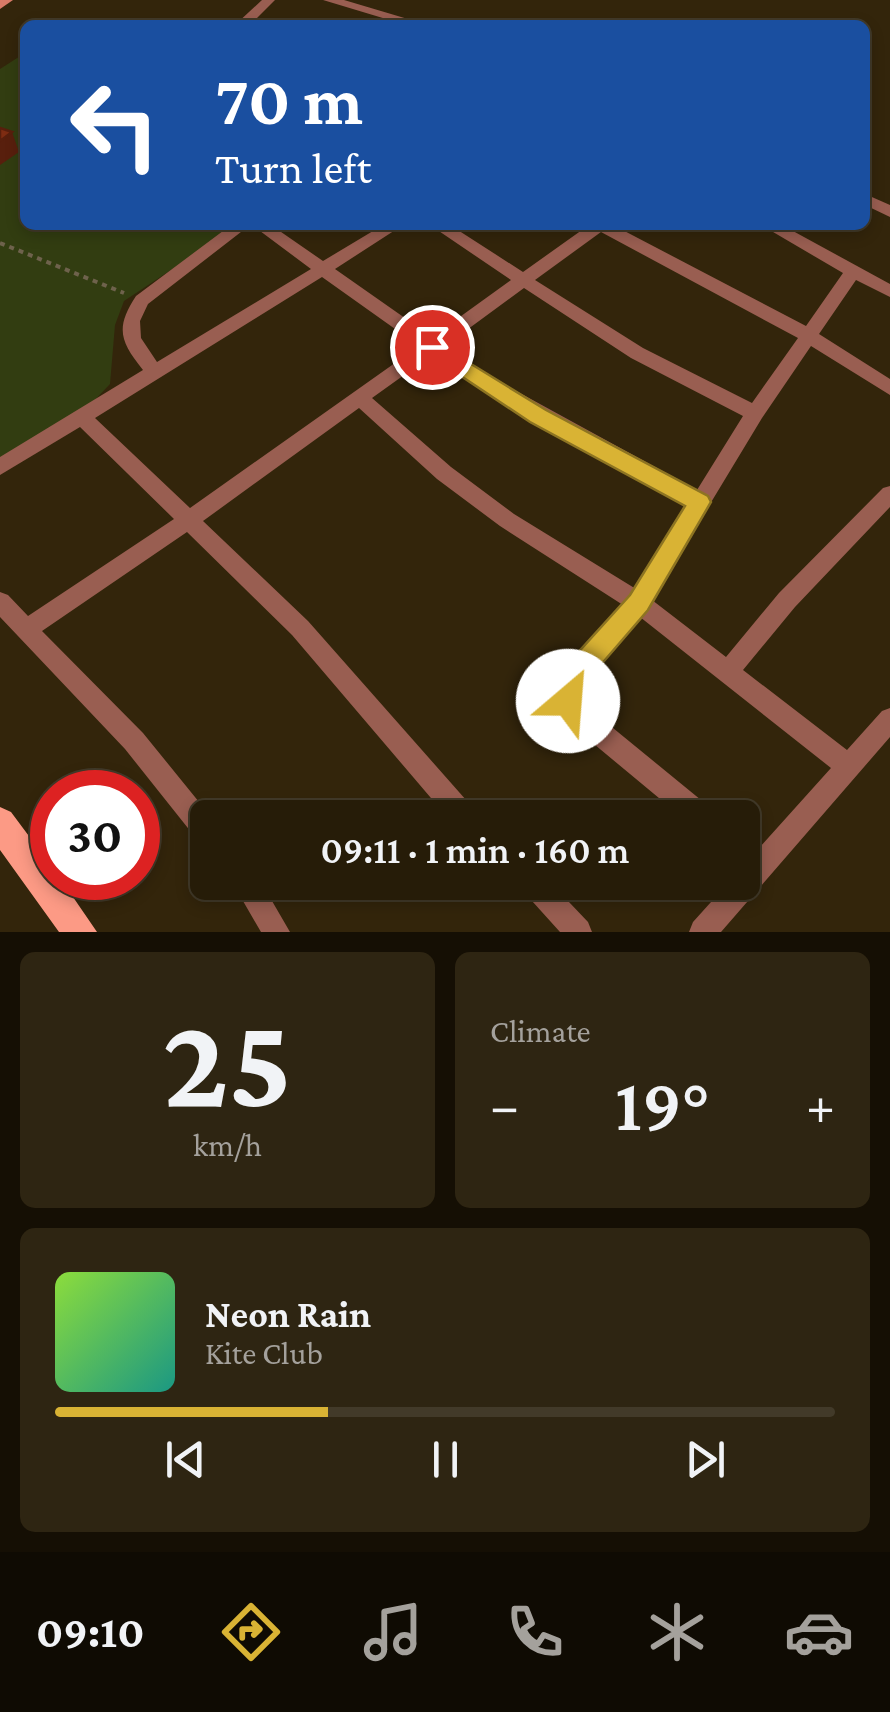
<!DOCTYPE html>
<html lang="en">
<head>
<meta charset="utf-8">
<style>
  body { margin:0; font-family:"Crimson Pro",serif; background:#2e2512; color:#f1f3f6; height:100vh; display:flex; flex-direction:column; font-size:38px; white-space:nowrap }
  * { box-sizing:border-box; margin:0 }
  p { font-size:32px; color:#a4a19c }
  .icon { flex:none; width:55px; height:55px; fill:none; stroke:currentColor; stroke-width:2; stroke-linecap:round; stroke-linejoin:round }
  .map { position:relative; height:932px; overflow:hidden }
  .drawer { display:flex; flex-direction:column; gap:20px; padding:20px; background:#150f04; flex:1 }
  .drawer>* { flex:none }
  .hud { position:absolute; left:20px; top:20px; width:850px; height:210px; border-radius:15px; box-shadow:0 5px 15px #0003,0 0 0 2px #423a29; background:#1a4fa0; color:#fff; overflow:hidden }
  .speed { position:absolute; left:30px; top:770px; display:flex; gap:20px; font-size:50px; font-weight:700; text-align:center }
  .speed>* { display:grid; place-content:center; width:130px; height:130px; border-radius:50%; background:#261c08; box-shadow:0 5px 15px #0003,0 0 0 2px #423a29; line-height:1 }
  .speed .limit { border:15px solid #d22; background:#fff; color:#111 }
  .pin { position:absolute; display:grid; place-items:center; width:85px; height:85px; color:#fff; margin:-42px; border:5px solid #fff; border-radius:50%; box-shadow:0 2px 10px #0007 }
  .me { position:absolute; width:110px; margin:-55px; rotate:27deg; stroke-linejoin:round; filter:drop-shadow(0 0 8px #0008) }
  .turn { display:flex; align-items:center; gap:35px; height:210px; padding:0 30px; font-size:45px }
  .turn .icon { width:130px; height:130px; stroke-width:2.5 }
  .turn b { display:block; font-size:70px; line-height:85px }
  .big { font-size:75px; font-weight:600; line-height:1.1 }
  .drawer .card { flex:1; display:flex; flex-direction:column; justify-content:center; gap:15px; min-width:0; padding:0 35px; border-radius:15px; background:#2e2512 }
  .drawer .dial { align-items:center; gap:0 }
  .dial b { font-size:130px; line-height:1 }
  .song { display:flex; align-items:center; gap:30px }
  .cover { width:120px; height:120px; border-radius:15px; background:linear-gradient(135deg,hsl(90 70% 55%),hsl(170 70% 35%)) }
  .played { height:10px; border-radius:5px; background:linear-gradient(90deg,#d9b334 35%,#423a29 35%) }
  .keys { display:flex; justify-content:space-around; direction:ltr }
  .heat { display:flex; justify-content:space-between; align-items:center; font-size:55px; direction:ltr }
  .drawer .tiles { flex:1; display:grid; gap:20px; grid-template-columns:1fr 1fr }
  .card:last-child { grid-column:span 2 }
  .trip { position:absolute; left:190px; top:800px; width:570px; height:100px; border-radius:15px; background:#261c08; box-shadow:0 5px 15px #0003,0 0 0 2px #423a29; font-weight:600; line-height:100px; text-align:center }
  .tab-bar { display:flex; height:160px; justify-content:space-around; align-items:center; background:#0f0b03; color:#a4a19c }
  .tab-bar .icon { width:70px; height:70px }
  .tab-bar .selected { color:#d9b334 }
  .tab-bar b { font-size:45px; color:#f1f3f6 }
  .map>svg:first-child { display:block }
  .green { fill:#323d11 }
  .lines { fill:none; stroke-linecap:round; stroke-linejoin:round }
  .path { stroke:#6e624c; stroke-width:4; stroke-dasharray:5 5; stroke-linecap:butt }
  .street { fill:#995e51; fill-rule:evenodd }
  .secondary { fill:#d97a67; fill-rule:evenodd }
  .primary { fill:#fc9a85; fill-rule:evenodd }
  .shaded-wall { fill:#581f0d }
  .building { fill:#7e2c12; stroke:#581f0d; stroke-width:2.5 }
  .route { fill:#d9b334; stroke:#8d7422; stroke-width:2.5 }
</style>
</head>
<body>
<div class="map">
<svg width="890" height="932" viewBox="0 0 890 932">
  <rect width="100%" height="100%" fill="#33250b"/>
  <path class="green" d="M 25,53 L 25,225 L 239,225 L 124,301 L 115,325 L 110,384 L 88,407 L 0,458 L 0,69 Z"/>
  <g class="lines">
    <path class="path" d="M 0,243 L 124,293"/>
    <path class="street" d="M 262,0 L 275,0 L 250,25 L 235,25 Z
      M 323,0 L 344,0 L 428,25 L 406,25 Z
      M 74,18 L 90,25 L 69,25 L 69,19 Z
      M 865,194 L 890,205 L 890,217 L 865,205 Z
      M 231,225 L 250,225 L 148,304 L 140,321 L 141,338 L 157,362 L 311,269 L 252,225 L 271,225 L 323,261 L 383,225 L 403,225 L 335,269 L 432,337 L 511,280 L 430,225 L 450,225 L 523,272 L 589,225 L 613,225 L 806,326 L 843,273 L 761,225 L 782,225 L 890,284 L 890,297 L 856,280 L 819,334 L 890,379 L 890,395 L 811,346 L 762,418 L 652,600 L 726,657 L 779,593 L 883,488 L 890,486 L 890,507 L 795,607 L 743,670 L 847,750 L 882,711 L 890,708 L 890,737 L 721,932 L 689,932 L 693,922 L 729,882 L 742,882 L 742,836 L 760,847 L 831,768 L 640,617 L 584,681 L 580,701 L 712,809 L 716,818 L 683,818 L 565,720 L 556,701 L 566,668 L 623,605 L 500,526 L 437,479 L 359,408 L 203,521 L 308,621 L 474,809 L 478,818 L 448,818 L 292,635 L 187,532 L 42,631 L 143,733 L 212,818 L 208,818 L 208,846 L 199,842 L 125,749 L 0,617 L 0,592 L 8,595 L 28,616 L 174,519 L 80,427 L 0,475 L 0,457 L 143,370 C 120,341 115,328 136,296 ZM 601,232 L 798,338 L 752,403 L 643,348 L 535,280 ZM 322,277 L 419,346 L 190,508 L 95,418 ZM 524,288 L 631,358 L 743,416 L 697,490 L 489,376 L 445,346 ZM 432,355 L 475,386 L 688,505 L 636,589 L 514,514 L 451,467 L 372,398 Z
      M 232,882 L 261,882 L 290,932 L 261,932 Z
      M 519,882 L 550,882 L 588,922 L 592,932 L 560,932 L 523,891 Z"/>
    <path class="secondary" d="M 0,0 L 13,0 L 0,9 Z"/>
    <path class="primary" d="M 0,807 L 11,812 L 52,867 L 52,878 L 60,878 L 97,932 L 59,932 L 0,850 Z"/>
  </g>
  <path class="shaded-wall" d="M 12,132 L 19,152 L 0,165 L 0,141 Z"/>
  <path class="building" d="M 0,128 L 12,132 L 0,141 Z"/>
  <path class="route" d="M 432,340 L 546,410 L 708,496 L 711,502 L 648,610 L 586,682 L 577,710 L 568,714 L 558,710 L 554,701 L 565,667 L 630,595 L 685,506 L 530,422 L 425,352 L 425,342 Z"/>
</svg>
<div class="speed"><div class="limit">30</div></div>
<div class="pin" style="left:432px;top:347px;background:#d93025"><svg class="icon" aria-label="arrive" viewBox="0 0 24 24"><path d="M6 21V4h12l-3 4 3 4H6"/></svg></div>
<svg class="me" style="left:568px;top:701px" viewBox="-20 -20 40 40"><circle r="19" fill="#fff"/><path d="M0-13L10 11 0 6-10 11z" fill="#d9b334"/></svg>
<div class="trip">09:11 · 1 min · 160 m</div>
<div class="hud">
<div class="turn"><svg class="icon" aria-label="left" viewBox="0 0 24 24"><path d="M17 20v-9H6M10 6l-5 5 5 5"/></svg><div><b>70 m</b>Turn left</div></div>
</div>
</div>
<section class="drawer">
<div class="tiles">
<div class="card dial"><b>25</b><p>km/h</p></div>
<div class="card"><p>Climate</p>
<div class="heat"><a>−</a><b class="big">19°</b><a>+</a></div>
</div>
<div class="card">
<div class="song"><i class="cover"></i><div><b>Neon Rain</b><p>Kite Club</p></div></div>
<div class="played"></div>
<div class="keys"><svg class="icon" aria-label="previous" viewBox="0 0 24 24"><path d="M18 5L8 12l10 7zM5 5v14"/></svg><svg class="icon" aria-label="pause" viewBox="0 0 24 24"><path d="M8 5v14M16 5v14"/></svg><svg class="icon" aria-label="next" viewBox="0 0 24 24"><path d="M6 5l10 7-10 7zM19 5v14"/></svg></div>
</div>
</div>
</section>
<nav class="tab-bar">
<b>09:10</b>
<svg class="icon selected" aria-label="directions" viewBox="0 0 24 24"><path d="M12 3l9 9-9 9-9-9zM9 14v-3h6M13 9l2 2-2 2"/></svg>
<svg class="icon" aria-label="music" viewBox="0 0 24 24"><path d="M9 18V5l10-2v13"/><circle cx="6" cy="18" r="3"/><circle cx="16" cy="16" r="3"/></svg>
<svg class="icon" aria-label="phone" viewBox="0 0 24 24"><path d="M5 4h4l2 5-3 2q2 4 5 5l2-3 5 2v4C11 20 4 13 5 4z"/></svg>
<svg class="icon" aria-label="climate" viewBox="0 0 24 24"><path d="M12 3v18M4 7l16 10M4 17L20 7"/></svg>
<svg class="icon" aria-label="car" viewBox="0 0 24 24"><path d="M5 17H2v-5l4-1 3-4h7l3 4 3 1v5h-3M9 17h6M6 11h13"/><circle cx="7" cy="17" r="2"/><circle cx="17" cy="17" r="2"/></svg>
</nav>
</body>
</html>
